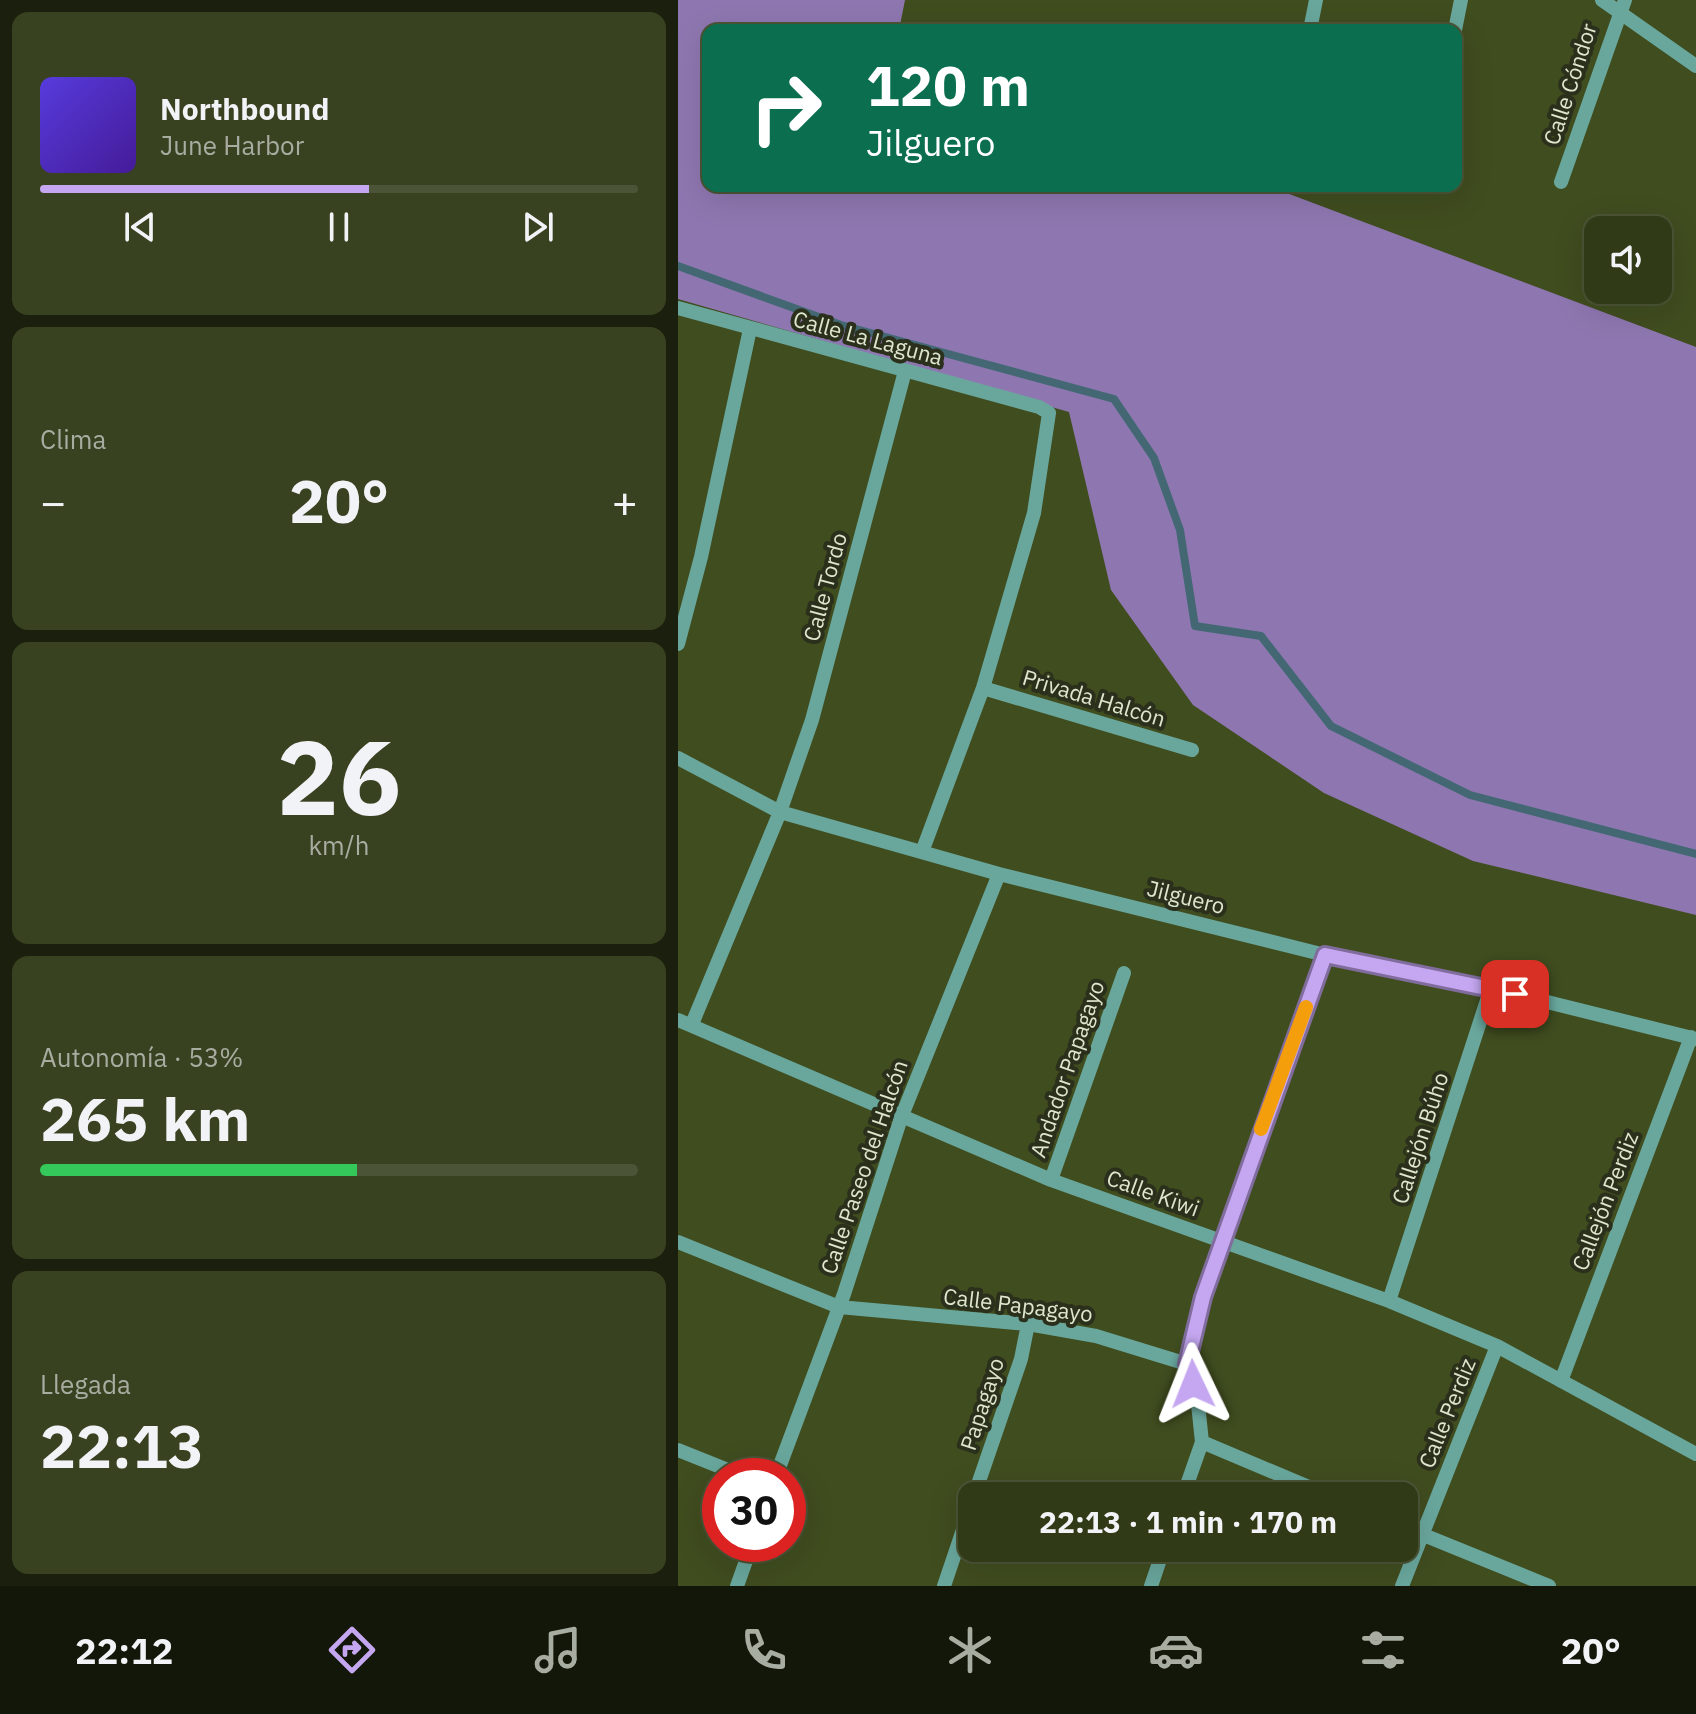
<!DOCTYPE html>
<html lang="es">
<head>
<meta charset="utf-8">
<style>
  body { margin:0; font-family:"IBM Plex Sans",sans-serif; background:#384120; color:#f1f3f6; height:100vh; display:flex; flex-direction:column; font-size:30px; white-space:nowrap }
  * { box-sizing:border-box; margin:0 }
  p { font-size:26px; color:#a8ada1 }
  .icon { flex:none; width:44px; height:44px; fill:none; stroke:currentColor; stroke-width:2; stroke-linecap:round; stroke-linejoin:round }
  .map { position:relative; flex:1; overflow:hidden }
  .details { display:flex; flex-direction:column; gap:12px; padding:12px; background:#1a200d; width:678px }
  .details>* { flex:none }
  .banner { position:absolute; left:24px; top:24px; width:760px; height:168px; border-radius:16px; box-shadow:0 8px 32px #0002,0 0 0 2px #4b5436; background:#0b6e4f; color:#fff; overflow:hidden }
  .tools { position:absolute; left:906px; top:216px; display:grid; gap:16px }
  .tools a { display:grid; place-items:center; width:88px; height:88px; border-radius:16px; background:#303a17; box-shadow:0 8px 32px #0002,0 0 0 2px #4b5436; font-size:40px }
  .speed { position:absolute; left:24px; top:1458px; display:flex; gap:16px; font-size:40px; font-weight:700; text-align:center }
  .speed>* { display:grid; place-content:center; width:104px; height:104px; border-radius:50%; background:#303a17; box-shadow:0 8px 32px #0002,0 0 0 2px #4b5436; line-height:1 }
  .speed .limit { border:12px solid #d22; background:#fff; color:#111 }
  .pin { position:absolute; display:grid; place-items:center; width:68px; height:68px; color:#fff; margin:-34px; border-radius:16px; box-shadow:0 4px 12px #0006 }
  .me { position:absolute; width:88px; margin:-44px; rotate:358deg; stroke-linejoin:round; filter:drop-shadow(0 0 6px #0008) }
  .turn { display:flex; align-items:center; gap:28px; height:168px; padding:0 32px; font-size:36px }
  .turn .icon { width:104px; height:104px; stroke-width:2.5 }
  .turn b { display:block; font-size:56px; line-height:68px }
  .big { font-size:60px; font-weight:800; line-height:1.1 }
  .details .tile { flex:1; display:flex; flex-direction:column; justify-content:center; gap:12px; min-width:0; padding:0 28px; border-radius:16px; background:#384120 }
  .details .dial { align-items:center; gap:0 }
  .dial b { font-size:104px; line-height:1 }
  .song { display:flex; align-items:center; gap:24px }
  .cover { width:96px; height:96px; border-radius:12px; background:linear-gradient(135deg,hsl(250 70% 55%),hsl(260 70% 35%)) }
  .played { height:8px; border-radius:4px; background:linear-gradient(90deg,#c5a7f1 55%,#4b5436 55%) }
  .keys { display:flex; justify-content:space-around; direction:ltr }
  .heat { display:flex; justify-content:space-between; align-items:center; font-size:44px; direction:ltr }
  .charge { height:12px; border-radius:6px; background:linear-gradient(90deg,#34c759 53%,#4b5436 0) }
  .trip { position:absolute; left:280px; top:1482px; width:460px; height:80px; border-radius:16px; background:#303a17; box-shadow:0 8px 32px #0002,0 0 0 2px #4b5436; font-weight:800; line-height:80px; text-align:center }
  .dock { display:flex; height:128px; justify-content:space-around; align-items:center; background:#131709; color:#a8ada1 }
  .dock .icon { width:56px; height:56px }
  .dock .active { color:#c5a7f1 }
  .dock b { font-size:36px; color:#f1f3f6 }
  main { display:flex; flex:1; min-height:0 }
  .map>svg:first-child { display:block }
  .forest { fill:#8e77b0 }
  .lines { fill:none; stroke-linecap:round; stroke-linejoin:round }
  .stream { stroke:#436874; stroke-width:8 }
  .minor { stroke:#69a79d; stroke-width:14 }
  .route-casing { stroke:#806d9d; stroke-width:20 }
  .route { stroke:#c5a7f1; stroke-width:14 }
  .slow { stroke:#f59e0b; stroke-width:14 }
  .labels { text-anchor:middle; stroke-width:8; stroke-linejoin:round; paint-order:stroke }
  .street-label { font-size:22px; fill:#dee7cd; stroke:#2a301c }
</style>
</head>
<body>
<main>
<section class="details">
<div class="tile">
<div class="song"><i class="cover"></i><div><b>Northbound</b><p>June Harbor</p></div></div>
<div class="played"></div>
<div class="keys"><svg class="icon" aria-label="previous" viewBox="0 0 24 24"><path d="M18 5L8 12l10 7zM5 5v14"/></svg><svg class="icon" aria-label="pause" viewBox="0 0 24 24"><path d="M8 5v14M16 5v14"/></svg><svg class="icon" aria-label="next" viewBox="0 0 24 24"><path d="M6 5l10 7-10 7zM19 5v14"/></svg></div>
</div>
<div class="tile"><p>Clima</p>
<div class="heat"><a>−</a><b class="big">20°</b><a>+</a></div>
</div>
<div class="tile dial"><b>26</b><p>km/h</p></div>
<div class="tile"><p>Autonomía · 53%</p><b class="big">265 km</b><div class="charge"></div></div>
<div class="tile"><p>Llegada</p><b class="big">22:13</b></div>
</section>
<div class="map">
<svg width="1018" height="1586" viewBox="0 0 1018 1586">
  <rect width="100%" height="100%" fill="#404d1f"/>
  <path class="forest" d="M 0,0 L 227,0 L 221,30 L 30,30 L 30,186 L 590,186 L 1018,347 L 1018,915 L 795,861 L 646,793 L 515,705 L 433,590 L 391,412 L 0,299 Z"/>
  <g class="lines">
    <path class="stream" d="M 0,266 L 163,325 L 436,399 L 476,458 L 502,530 L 517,626 L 583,636 L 653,726 L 792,795 L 1018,854"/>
    <path class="minor" d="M 924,0 L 1018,66
      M 632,30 L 638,0
      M 777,30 L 783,0
      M 883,182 L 947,0
      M 0,308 L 361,407 L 371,413 L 356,513 L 305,688 L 244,852
      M 0,644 L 23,557 L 72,329
      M 305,688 L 514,750
      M 0,758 L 102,812 L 321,874 L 647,955 L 813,988 L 1018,1039
      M 0,1020 L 373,1180 L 711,1301 L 819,1346 L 1018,1454
      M 14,1024 L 102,812 L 134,720 L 227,371
      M 373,1180 L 446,973
      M 0,1242 L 161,1307 L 350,1324 L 418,1336 L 509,1364
      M 711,1301 L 813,988
      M 883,1381 L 1013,1037
      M 524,1442 L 652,1496
      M 0,1450 L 65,1476
      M 98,1476 L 166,1294 L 223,1118 L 321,874
      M 296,1496 L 343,1359 L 350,1324
      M 505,1496 L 524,1442 L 520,1404 L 509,1364 L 525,1297 L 647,955
      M 726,1527 L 871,1586
      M 59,1586 L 74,1544
      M 266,1586 L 294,1503
      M 473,1586 L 486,1548
      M 724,1586 L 819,1346"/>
  </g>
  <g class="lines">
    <defs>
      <path id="route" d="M 515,1384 L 509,1364 L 525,1297 L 647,955 L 837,994"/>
    </defs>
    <use href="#route" class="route-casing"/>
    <use href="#route" class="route"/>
    <path class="slow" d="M 583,1129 L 628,1007"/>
  </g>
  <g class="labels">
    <g class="street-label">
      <text transform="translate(892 84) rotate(-72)" y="8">Calle Cóndor</text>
      <text transform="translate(190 338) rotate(15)" y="8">Calle La Laguna</text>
      <text transform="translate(147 587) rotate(-75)" y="8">Calle Tordo</text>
      <text transform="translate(416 698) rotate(17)" y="8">Privada Halcón</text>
      <text transform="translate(508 897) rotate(14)" y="8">Jilguero</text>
      <text transform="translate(389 1069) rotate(-71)" y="8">Andador Papagayo</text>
      <text transform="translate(742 1138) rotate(-72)" y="8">Callejón Búho</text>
      <text transform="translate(186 1167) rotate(-71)" y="8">Calle Paseo del Halcón</text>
      <text transform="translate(475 1193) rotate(20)" y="8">Calle Kiwi</text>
      <text transform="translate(927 1201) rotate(-69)" y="8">Callejón Perdiz</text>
      <text transform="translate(340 1305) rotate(7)" y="8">Calle Papagayo</text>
      <text transform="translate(304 1404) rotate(-72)" y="8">Papagayo</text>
      <text transform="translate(769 1413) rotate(-68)" y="8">Calle Perdiz</text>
    </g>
  </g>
</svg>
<div class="tools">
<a><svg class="icon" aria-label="sound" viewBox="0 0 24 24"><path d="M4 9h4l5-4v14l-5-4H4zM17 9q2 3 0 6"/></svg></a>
</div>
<div class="speed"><div class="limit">30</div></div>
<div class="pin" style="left:837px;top:994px;background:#d93025"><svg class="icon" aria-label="arrive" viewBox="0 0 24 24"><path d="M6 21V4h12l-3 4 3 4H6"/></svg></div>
<svg class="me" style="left:515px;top:1384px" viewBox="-20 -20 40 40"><path d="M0-17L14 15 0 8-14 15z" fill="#c5a7f1" stroke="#fff" stroke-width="4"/></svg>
<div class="trip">22:13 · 1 min · 170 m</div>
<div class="banner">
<div class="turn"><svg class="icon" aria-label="right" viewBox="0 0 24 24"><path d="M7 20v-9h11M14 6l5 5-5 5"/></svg><div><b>120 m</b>Jilguero</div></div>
</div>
</div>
</main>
<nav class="dock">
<b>22:12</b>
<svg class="icon active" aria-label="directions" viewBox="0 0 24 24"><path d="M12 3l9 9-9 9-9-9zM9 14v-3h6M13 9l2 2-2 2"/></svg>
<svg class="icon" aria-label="music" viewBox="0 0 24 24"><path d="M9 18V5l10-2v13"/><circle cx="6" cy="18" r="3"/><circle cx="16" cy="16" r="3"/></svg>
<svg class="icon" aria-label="phone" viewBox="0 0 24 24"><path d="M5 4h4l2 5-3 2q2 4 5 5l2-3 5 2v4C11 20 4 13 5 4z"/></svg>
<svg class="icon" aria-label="climate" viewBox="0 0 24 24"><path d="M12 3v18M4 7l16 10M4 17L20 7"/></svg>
<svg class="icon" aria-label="car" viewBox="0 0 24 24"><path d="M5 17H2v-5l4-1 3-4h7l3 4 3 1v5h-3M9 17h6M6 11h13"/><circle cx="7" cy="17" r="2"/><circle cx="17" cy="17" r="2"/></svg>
<svg class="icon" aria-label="filters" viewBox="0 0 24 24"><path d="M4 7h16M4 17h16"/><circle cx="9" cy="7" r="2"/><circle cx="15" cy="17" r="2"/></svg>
<b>20°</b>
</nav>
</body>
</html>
